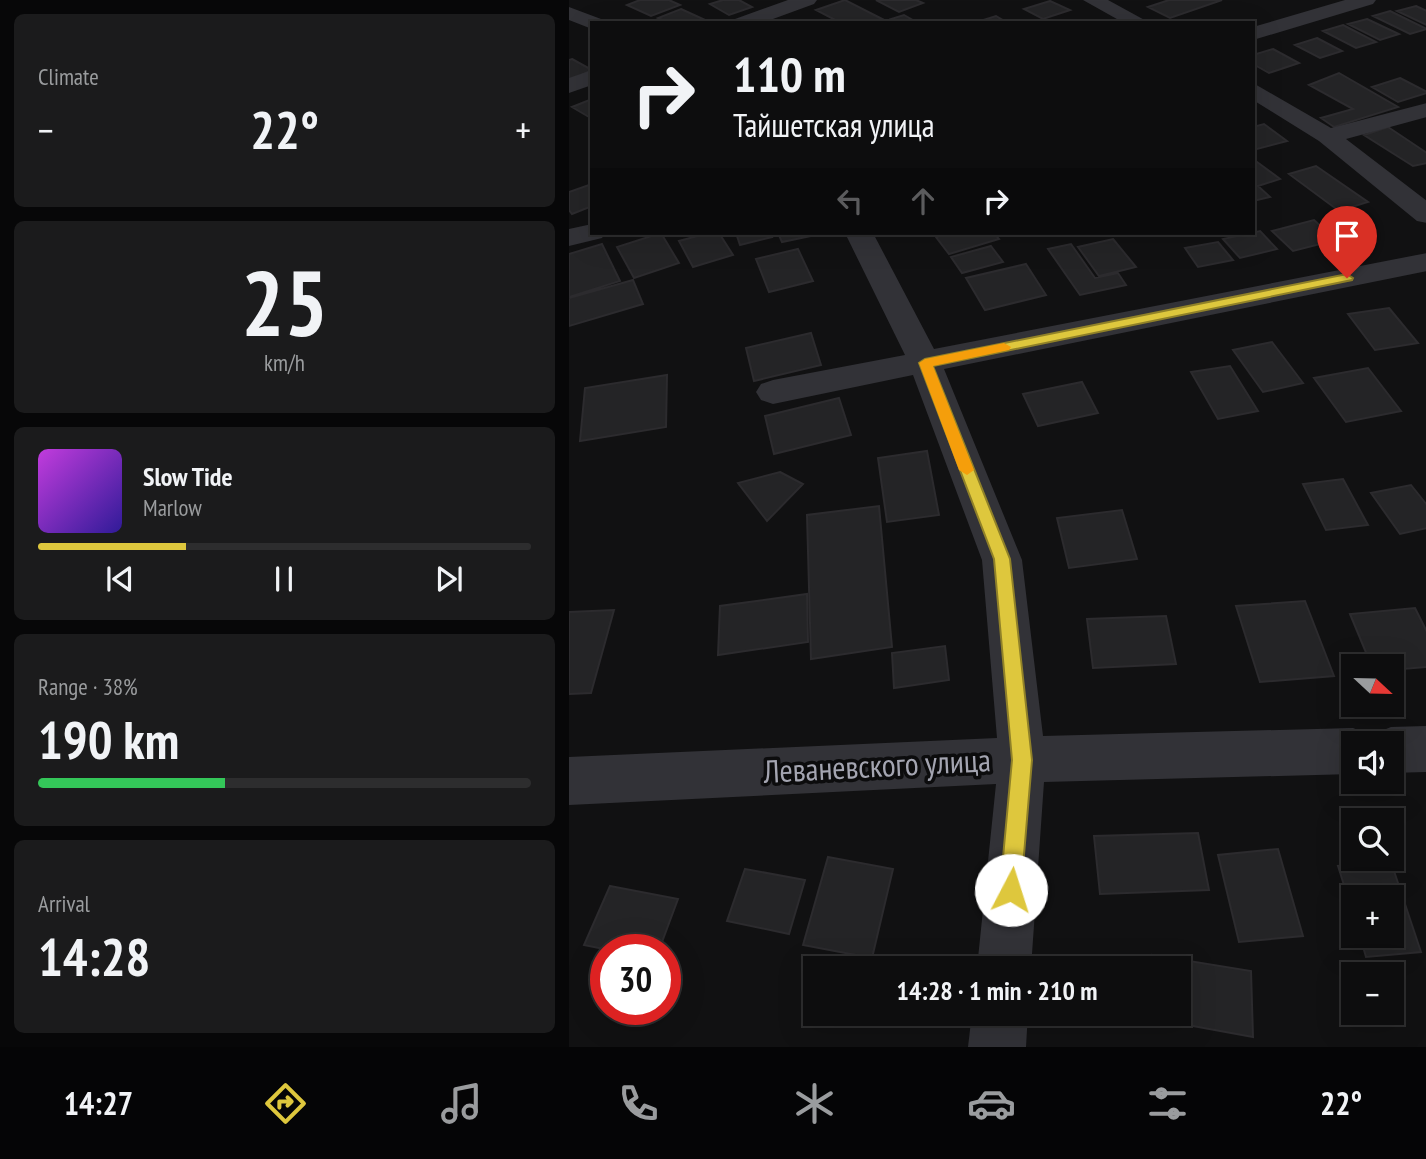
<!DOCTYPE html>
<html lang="en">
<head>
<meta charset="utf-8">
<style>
  body { margin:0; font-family:"PT Sans Narrow",sans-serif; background:#1b1b1c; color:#f1f3f6; height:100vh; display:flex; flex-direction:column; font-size:26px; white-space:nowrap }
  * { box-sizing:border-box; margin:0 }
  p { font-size:23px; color:#9a9c9e }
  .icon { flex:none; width:38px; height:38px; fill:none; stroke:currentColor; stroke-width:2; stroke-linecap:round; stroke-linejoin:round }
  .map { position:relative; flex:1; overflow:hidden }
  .side { display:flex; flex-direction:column; gap:14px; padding:14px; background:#070708; width:569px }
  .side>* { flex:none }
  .top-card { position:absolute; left:21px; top:21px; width:665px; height:214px; border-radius:0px; box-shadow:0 7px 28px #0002,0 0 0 2px #2d2d2e; background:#0d0d0e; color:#f1f3f6; overflow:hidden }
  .needle { width:46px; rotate:112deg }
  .buttons { position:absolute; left:772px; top:654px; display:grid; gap:14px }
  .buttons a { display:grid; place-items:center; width:63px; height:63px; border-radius:0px; background:#0d0d0e; box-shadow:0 7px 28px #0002,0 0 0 2px #2d2d2e; font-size:35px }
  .speed { position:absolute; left:21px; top:934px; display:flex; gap:14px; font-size:35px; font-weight:700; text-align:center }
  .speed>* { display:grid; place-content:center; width:91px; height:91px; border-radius:50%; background:#0d0d0e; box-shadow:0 7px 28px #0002,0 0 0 2px #2d2d2e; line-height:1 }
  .speed .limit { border:10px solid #d22; background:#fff; color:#111 }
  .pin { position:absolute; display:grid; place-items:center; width:60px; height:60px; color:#fff; margin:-72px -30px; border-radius:50% 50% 50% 0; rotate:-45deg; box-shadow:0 0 7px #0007 }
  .pin .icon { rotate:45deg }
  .me { position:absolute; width:77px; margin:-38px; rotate:5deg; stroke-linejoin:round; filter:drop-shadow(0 0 5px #0008) }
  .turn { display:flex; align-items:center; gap:24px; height:147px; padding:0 28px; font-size:32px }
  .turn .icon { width:91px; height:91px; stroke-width:2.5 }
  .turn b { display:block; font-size:49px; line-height:60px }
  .lanes { display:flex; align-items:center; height:66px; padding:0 28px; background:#0003; justify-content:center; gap:35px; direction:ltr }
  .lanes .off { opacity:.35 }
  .big { font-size:52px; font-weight:700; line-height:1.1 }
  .side .widget { flex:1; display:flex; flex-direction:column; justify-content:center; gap:10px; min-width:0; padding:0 24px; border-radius:10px; background:#1b1b1c }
  .side .dial { align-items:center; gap:0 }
  .dial b { font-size:91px; line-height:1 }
  .song { display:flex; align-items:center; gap:21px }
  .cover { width:84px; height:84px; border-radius:10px; background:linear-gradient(135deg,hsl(290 70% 55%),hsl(250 70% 35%)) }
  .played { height:7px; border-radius:4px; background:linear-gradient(90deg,#dec73d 30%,#2d2d2e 30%) }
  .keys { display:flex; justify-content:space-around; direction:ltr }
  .heat { display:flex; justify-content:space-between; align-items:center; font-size:38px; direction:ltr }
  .charge { height:10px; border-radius:5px; background:linear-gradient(90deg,#34c759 38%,#2d2d2e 0) }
  .trip { position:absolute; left:234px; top:956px; width:388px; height:70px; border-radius:0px; background:#0d0d0e; box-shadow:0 7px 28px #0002,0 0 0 2px #2d2d2e; font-weight:700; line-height:70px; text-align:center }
  .menu { display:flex; height:112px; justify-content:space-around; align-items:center; background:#050506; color:#9a9c9e }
  .menu .icon { width:49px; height:49px }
  .menu .active { color:#dec73d }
  .menu b { font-size:32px; color:#f1f3f6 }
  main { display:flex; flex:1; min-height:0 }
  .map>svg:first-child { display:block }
  .building { fill:#242426; stroke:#2c2b2e; stroke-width:2 }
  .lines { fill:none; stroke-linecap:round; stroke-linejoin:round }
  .minor { fill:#323237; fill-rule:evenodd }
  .route { fill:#dec73d; stroke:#908128; stroke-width:2 }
  .slow { fill:#f59e0b }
  .labels { text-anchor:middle; stroke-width:7; stroke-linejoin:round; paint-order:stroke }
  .near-street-label { font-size:32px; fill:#a4a5b1; stroke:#0c0c0d }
</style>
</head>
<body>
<main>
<section class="side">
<div class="widget"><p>Climate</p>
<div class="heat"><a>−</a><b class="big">22°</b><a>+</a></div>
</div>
<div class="widget dial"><b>25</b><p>km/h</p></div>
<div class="widget">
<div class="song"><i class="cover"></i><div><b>Slow Tide</b><p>Marlow</p></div></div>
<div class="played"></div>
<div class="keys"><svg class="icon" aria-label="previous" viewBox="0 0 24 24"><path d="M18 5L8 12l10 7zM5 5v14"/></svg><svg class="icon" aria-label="pause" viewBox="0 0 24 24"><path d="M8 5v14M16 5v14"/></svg><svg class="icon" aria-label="next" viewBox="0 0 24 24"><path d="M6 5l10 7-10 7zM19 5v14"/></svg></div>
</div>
<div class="widget"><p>Range · 38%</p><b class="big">190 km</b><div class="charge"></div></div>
<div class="widget"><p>Arrival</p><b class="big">14:28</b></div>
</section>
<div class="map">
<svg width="858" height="1047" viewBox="0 0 858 1047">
  <rect width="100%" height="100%" fill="#111112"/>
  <path class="building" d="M 71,0 L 100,0 L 111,5 L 82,16 L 58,5 Z
    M 154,0 L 170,0 L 183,7 L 160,15 L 141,4 Z
    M 276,0 L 321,23 L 272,23 L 247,10 Z
    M 307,0 L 347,0 L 354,3 L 330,12 Z
    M 600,0 L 653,0 L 601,18 L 579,7 Z
    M 481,1 L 501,10 L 474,19 L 455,9 Z
    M 847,6 L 858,11 L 858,25 L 828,11 Z
    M 112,9 L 134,19 L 125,23 L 99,23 L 89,18 Z
    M 821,11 L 858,29 L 841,34 L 804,16 Z
    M 335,15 L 349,23 L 328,23 L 322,19 Z
    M 427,16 L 439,23 L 408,22 Z
    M 798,19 L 830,34 L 811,40 L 779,24 Z
    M 774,25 L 807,42 L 787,48 L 754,31 Z
    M 748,38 L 773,51 L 751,58 L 726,45 Z
    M 704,49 L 730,63 L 700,73 L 684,64 L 684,55 Z
    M 3,59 L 23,70 L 0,81 L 0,60 Z
    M 770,73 L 829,107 L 765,127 L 752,118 L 784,109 L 740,85 Z
    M 831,78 L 858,92 L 858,93 L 829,102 L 803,87 Z
    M 23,99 L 23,116 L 20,117 L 3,107 Z
    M 695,124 L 718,141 L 684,150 L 684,127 Z
    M 819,127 L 858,153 L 858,163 L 844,166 L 795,135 Z
    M 684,159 L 711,179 L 689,186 L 701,197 L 684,201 Z
    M 747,166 L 799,202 L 770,211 L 720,174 Z
    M 23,184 L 23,206 L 3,214 L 0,210 L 0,192 Z
    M 745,220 L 767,240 L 724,251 L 703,231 Z
    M 691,231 L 708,249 L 671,258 L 654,239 Z
    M 92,233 L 110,263 L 65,278 L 48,247 Z
    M 140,233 L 150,233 L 164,255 L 124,267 L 110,241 Z
    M 167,233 L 201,233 L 203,237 L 171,245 Z
    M 209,233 L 256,233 L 213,242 Z
    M 382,233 L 425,233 L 430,239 L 380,254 L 367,237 Z
    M 544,239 L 567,267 L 530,276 L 509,247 Z
    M 649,242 L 664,260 L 629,267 L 616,248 Z
    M 33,244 L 51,281 L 0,297 L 0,254 Z
    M 502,244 L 526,278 L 549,273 L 557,285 L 511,295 L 479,249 Z
    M 422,246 L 434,262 L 393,273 L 382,257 Z
    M 229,249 L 244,281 L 200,292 L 187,259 Z
    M 457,264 L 477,295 L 416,310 L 397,278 Z
    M 64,280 L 74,304 L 0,326 L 0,298 Z
    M 820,308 L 849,343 L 806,350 L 779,314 Z
    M 242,333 L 252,365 L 185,381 L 177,348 Z
    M 703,342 L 734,383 L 694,392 L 664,350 Z
    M 661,366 L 689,411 L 649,419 L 622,372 Z
    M 799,368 L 832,411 L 777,422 L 745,378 Z
    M 98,375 L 97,427 L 11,441 L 16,388 Z
    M 513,382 L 529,413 L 469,426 L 454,394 Z
    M 270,398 L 282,435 L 205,454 L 196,416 Z
    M 358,451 L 370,515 L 318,522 L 309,458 Z
    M 211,472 L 234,484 L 198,521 L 169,483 Z
    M 774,479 L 799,525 L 757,530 L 734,484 Z
    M 842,485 L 858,505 L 858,528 L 831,534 L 802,493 Z
    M 310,506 L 323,647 L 242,659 L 238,515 Z
    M 553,510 L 568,559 L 500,568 L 488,518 Z
    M 238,594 L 239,642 L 149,655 L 151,606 Z
    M 736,601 L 765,676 L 691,682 L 667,606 Z
    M 846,608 L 858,632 L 858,667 L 822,670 L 822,667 L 803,667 L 781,614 Z
    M 45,610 L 22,693 L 0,694 L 0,612 Z
    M 597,616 L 607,664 L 524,668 L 518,619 Z
    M 376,646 L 380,680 L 325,688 L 323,653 Z
    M 629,833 L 640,890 L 531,894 L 525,836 Z
    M 709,849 L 734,936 L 670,942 L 649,855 Z
    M 259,857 L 324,869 L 303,958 L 234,945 Z
    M 822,862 L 852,952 L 797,957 L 791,936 L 822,936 L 822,898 L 784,898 L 784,914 L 769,866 Z
    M 176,869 L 236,880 L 220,934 L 158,921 Z
    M 41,886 L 109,899 L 90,950 L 40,950 L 15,945 Z
    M 583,955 L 682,971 L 684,1037 L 580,1018 L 581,1013 L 611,1013 L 611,968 L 582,968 Z"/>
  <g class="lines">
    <path class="minor" d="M 219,0 L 248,0 L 245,4 L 193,23 L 163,23 L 166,19 Z
      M 514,0 L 539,0 L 581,23 L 555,23 Z
      M 776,0 L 807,0 L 804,4 L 684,40 L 684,27 Z
      M 0,7 L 32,19 L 35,23 L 23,23 L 23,29 L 0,20 Z
      M 23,70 L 23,85 L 0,93 L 0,78 Z
      M 684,83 L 762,128 L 858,103 L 858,117 L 777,139 L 858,201 L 858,223 L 848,221 L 750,141 L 684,100 Z
      M 23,224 L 23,233 L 36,233 L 33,238 L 0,246 L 0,229 Z
      M 276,233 L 304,233 L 365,349 L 858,253 L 858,271 L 375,369 L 453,560 L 474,736 L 784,728 L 801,735 L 803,740 L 805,734 L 822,727 L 858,726 L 858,772 L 822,773 L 822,744 L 784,744 L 784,774 L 475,782 L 462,968 L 408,968 L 427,784 L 0,805 L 0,757 L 428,738 L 413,560 L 344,375 L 204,404 L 192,400 L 187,392 L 192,384 L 204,380 L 336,355 Z
      M 403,1013 L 459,1013 L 457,1047 L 399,1047 Z"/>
  </g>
  <path class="route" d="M 778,274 L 784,278 L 783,280 L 364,366 L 441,559 L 463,760 L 452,890 L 449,897 L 442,901 L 434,897 L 431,890 L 443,760 L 425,559 L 350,363 L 356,359 Z"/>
  <path class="slow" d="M 435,343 L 442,347 L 440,350 L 364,366 L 405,470 L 398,475 L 390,470 L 350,363 L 356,359 Z"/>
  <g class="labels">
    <g class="near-street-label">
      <text transform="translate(308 766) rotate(-3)" y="11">Леваневского улица</text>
    </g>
  </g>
</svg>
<div class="buttons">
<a><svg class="needle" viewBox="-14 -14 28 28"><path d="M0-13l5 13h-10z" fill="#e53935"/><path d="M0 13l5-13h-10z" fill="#9a9c9e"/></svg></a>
<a><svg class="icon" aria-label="sound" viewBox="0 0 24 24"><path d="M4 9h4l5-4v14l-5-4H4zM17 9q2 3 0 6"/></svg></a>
<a><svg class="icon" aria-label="search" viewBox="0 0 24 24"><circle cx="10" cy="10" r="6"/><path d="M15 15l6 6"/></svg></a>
<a>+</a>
<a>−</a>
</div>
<div class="speed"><div class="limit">30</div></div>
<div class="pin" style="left:778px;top:278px;background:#d93025"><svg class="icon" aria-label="arrive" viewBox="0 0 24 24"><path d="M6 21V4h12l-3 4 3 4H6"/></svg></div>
<svg class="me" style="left:442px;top:890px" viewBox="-20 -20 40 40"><circle r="19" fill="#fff"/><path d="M0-13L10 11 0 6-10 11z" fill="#dec73d"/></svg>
<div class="trip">14:28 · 1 min · 210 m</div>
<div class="top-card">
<div class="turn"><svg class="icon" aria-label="right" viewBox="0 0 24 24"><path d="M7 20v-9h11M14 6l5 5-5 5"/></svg><div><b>110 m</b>Тайшетская улица</div></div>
<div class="lanes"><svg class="icon off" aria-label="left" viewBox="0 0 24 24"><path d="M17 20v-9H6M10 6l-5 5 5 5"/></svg><svg class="icon off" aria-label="ahead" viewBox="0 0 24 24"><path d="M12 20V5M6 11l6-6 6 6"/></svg><svg class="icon" aria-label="right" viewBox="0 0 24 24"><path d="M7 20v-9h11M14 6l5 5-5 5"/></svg></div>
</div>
</div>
</main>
<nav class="menu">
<b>14:27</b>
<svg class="icon active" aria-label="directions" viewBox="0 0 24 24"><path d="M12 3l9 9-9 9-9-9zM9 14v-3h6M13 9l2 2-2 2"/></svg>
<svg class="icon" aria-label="music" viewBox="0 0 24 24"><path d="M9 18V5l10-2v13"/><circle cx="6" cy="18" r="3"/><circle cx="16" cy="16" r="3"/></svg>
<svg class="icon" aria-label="phone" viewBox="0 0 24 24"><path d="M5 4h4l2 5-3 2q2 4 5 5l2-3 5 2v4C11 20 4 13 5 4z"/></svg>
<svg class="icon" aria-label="climate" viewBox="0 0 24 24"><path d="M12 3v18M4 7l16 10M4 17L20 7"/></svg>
<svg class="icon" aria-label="car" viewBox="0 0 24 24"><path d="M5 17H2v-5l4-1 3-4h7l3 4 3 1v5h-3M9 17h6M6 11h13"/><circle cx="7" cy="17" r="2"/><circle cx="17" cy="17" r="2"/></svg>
<svg class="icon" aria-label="filters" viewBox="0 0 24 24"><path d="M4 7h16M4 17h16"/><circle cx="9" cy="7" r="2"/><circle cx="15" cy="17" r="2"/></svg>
<b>22°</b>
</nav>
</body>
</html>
